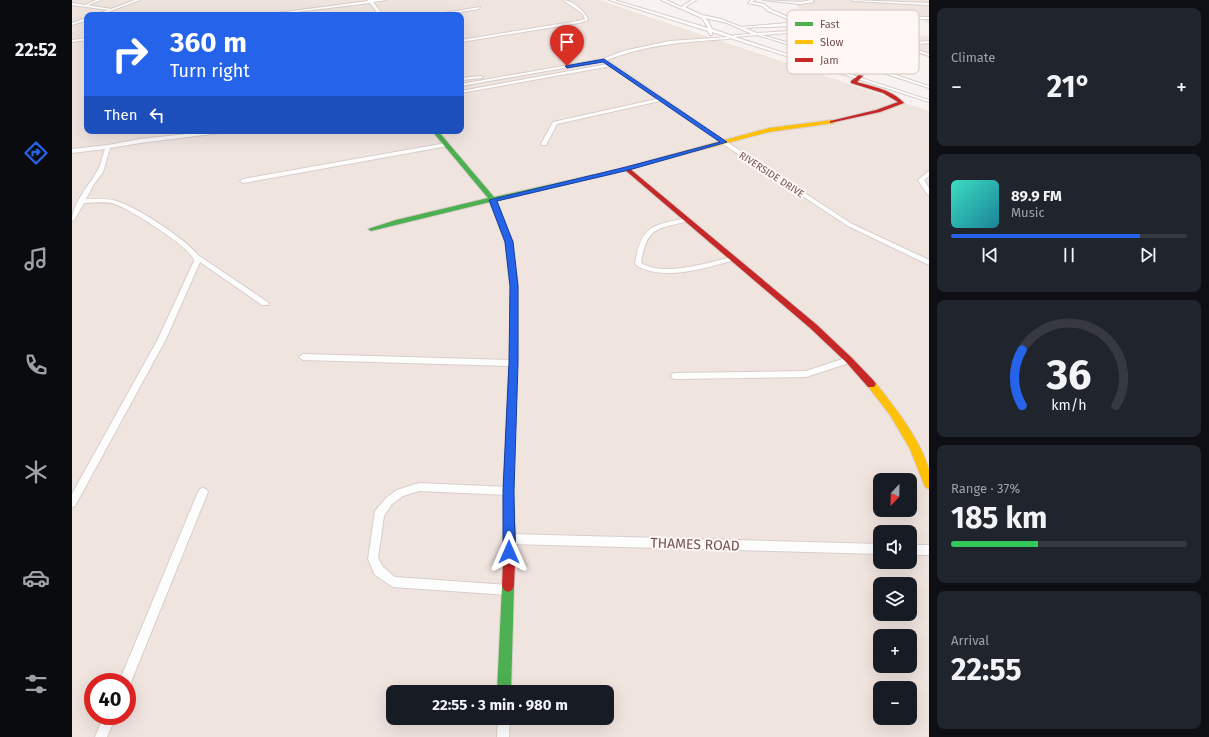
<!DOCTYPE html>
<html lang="en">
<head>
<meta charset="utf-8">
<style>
  body { margin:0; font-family:"Fira Sans",sans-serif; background:#20242c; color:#f1f3f6; height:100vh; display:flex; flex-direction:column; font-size:15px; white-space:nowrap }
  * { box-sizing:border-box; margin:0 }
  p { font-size:13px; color:#9ea1a6 }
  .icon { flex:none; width:22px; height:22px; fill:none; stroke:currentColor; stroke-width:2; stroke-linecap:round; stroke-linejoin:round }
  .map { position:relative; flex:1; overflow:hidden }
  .details { display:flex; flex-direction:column; gap:8px; padding:8px; background:#0d0f14; width:280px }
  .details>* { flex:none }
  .guide { position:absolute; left:12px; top:12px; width:380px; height:122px; border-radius:8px; box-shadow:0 4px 16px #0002; background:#2563eb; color:#fff; overflow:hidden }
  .needle { width:26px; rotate:202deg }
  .controls { position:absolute; left:801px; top:473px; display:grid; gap:8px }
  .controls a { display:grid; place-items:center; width:44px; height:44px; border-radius:8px; background:#171b24; box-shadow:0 4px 16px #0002; font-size:20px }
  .speed { position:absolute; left:12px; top:673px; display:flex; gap:8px; font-size:20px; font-weight:700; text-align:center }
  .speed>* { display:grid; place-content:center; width:52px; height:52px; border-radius:50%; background:#171b24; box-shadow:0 4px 16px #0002; line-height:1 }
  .speed .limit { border:6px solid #d22; background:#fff; color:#111 }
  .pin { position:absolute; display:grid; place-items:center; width:34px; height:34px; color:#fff; margin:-41px -17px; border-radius:50% 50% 50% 0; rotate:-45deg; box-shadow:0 0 4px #0007 }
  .pin .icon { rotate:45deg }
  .me { position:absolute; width:44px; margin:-22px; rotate:0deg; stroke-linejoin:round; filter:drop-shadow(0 0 3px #0008) }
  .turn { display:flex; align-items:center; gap:14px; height:84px; padding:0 20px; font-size:18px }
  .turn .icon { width:52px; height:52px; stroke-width:2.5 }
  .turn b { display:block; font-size:28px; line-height:34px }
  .then { display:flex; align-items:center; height:38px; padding:0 20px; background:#0003; gap:8px; font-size:15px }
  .big { font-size:30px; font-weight:700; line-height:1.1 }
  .details .card { flex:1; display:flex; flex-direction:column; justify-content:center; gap:6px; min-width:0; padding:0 14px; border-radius:8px; background:#20242c }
  .details .dial { align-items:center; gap:0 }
  .dial svg { height:104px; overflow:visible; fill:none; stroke:#363941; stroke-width:7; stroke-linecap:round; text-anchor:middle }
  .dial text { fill:#f1f3f6; stroke:none }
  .song { display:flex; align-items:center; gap:12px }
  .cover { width:48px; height:48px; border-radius:6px; background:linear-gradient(135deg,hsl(170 70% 55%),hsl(190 70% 35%)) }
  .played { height:4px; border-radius:2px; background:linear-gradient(90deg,#2563eb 80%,#363941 80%) }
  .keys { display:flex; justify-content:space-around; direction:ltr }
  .heat { display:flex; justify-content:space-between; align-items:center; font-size:22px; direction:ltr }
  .charge { height:6px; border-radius:3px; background:linear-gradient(90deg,#34c759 37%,#363941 0) }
  .trip { position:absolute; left:314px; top:685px; width:228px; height:40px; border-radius:8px; background:#171b24; box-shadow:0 4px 16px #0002; font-weight:700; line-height:40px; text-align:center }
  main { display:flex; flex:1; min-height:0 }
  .tabs { display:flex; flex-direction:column; width:72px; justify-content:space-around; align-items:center; background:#090b0e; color:#9ea1a6 }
  .tabs .icon { width:28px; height:28px }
  .tabs .selected { color:#2563eb }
  .tabs b { font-size:18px; color:#f1f3f6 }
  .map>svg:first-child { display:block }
  .residential { fill:#f0e4df; fill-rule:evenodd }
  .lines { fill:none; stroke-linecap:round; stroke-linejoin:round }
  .street-casing { stroke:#d7cecc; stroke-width:2 }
  .fast-casing { stroke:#d8cecc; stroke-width:2 }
  .slow-casing { stroke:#d8cecc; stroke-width:2 }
  .jam-casing { stroke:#d8cecc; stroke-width:2 }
  .street { fill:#fefdfd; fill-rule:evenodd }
  .fast { fill:#4caf50; fill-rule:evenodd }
  .slow { fill:#ffc107; fill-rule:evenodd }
  .jam { fill:#c62828; fill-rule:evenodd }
  .route { fill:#2563eb; stroke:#184099 }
  .labels { text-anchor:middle; stroke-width:4; stroke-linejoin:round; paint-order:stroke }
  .far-street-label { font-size:10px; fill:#755451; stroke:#fef7f3 }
  .near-street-label { font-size:14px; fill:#755451; stroke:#fef7f3 }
  .key { fill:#fef7f3; stroke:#d5c6c2; stroke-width:1 }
  .key-label { font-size:11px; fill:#755451 }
</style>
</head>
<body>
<main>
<nav class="tabs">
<b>22:52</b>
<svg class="icon selected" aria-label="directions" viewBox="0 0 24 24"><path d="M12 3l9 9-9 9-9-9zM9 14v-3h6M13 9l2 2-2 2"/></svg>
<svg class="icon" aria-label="music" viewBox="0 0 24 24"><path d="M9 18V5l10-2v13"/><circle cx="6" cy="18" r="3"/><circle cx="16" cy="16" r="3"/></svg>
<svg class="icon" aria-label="phone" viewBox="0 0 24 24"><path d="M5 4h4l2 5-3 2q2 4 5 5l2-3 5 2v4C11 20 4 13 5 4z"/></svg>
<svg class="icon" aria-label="climate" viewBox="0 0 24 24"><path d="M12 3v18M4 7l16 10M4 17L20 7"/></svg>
<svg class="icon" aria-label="car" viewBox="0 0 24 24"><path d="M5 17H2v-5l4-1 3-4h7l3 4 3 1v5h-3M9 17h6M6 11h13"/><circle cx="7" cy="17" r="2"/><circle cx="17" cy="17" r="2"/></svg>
<svg class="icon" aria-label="filters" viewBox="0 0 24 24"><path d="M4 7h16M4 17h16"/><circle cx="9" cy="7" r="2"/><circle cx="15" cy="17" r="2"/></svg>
</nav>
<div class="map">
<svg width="857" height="737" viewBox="0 0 857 737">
  <rect width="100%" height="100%" fill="#f8f3f0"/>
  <path class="residential" d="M 0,0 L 527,0 L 857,111 L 857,737 L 0,737 ZM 15,15 L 389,15 L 389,131 L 15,131 ZM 808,480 L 838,480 L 838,510 L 808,510 ZM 808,532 L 838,532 L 838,562 L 808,562 ZM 808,584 L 838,584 L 838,614 L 808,614 ZM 808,636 L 838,636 L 838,666 L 808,666 ZM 21,682 L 55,682 L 55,716 L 21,716 ZM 808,688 L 838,688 L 838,718 L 808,718 ZM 321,692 L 535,692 L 535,718 L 321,718 Z
    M 721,0 L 857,0 L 857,24 L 851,20 L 815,19 L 805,10 L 727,9 Z
    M 857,36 L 857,57 L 843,54 L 798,39 Z"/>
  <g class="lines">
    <defs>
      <path id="street" d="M 24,0 L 29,0 L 16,5 L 39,9 L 63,0 L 68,0 L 28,15 L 23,15 L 36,10 L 0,5 L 0,3 L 13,5 Z
        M 295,0 L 315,0 L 301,2 L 311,15 L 307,15 L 298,3 L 200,15 L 190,15 L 296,1 Z
        M 491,0 C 500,0 514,12 516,20 L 507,23 L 389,42 L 389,40 L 506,21 L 513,19 L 511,14 Z
        M 537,0 L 542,0 L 636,28 L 630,18 L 589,0 L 594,0 L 609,7 L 620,0 L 624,0 L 613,7 L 630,15 L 649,19 L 669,27 L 715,23 L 725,23 L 696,11 L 690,6 L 676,3 L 679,0 L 683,0 L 680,2 L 692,4 L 698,9 L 728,22 L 728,24 L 737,25 L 672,28 L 685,33 L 717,31 L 788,16 L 857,17 L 857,19 L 788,18 L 717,33 L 690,35 L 806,69 L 857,86 L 857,88 L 805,71 L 784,75 L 784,73 L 800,70 L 685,35 L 663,37 L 857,100 L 857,102 L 658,38 L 656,39 C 613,42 576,44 535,60 L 655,142 L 780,224 L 857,260 L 857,265 L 776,226 L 651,144 L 588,101 L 485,124 L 474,145 L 470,145 L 469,144 L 481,122 L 585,99 L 539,66 L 389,93 L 389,91 L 536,64 L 531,61 L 389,86 L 389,84 L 531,59 L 551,51 L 598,41 L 656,37 L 640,32 L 640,35 L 638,35 L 636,31 ZM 633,18 L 655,23 L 680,34 L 663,35 L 661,36 L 640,29 L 636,21 Z
        M 691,0 L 728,2 L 740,0 L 742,2 L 728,4 Z
        M 779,0 L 857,3 L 857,5 L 781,1 Z
        M 408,7 L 407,9 L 368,15 L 360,15 Z
        M 15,18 L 15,20 L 0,25 L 0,23 Z
        M 15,38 L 15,40 L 0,42 L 0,40 Z
        M 742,41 L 802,45 L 857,41 L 857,43 L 833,45 L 857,54 L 857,56 L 832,47 L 833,45 L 802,47 L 742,43 L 725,44 L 723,43 Z
        M 409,76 L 411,77 L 410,78 L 389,80 L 389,78 Z
        M 143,131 L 158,131 L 156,132 L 68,143 L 38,148 L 31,172 L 22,184 L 14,199 C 24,199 35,198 44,201 C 65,207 112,238 126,255 L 197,303 L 196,305 L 190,305 L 128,262 L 94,339 L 3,506 L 0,507 L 0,494 L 86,339 L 122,261 C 121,248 57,209 43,204 C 33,201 22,203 12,203 L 3,219 L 0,221 C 0,204 16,187 24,173 C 29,166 30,157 33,149 L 0,153 L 0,149 L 36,145 L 68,139 Z
        M 374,143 L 376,144 L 376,146 L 171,183 L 168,181 L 171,179 Z
        M 857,171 L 857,176 L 852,180 L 857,188 L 857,195 L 855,194 L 846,180 Z
        M 615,218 L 618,220 L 617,221 C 585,229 575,226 569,263 C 591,277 636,263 660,257 L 663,259 L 662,260 C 634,268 590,282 564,265 L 563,264 C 569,226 580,225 615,218 Z
        M 231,354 L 441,360 L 445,363 L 441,366 L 231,360 L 227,357 Z
        M 777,357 L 780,358 L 781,360 L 780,362 L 734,377 L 603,379 L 600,378 L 599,376 L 600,374 L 603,373 L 734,371 Z
        M 347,483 L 436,487 L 439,488 L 441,491 L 439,494 L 436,495 L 347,491 L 331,496 L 320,504 L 312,516 L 306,558 L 311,567 L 323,577 L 436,585 L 440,586 L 441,590 L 440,594 L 436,595 L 321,587 L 303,575 L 296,559 L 303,511 L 314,498 L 325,490 Z
        M 131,488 L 134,489 L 136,492 L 59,682 L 57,686 L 55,687 L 55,682 L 47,682 L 126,492 L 128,489 Z
        M 438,534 L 808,544 L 808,554 L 438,544 L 434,542 L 433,539 L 434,536 Z
        M 838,545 L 857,545 L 857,555 L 838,555 Z
        M 32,716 L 44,716 L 35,737 L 23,737 Z
        M 426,718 L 438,718 L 437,737 L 425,737 Z"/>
      <path id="fast" d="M 360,131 L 366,131 L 422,197 L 521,175 L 524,177 L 424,201 L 441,242 L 446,286 L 446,339 L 445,341 L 439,341 L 438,339 L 438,286 L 433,242 L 418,202 L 299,231 L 296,229 L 324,220 L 416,198 Z
        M 436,580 L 440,582 L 442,586 L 439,692 L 425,692 L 430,586 L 432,582 Z"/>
      <path id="slow" d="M 760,120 L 763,122 L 762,123 L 697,132 L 523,178 L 518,177 L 697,128 Z
        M 799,380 L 802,381 C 822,406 849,440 857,470 C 857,476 857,483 857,489 L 853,487 L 838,449 L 818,415 L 794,384 L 796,381 Z"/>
      <path id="jam" d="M 787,75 L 791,76 L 785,82 C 801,87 819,89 832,103 L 808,112 L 758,123 L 758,121 L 804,110 L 826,102 L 811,93 L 779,83 L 779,81 Z
        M 553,168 L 557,168 L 744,324 L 780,358 L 802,381 L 804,384 L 802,387 L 796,387 L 774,362 L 738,328 L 553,170 Z
        M 442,336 L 446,339 L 441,491 L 444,539 L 442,586 L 440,590 L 436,592 L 432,590 L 430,586 L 432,539 L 431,491 L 438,339 Z"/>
    </defs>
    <use href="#street" class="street-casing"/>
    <use href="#fast" class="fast-casing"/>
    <use href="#slow" class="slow-casing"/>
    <use href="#jam" class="jam-casing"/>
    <use href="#street" class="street"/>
    <use href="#fast" class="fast"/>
    <use href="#slow" class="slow"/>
    <use href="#jam" class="jam"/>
  </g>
  <path class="route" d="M 532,59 L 655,142 L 557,170 L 425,201 L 441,242 L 446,286 L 446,363 L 442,491 L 443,552 L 441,556 L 437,558 L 433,556 L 431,552 L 431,491 L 437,363 L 438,286 L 433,242 L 417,200 L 554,167 L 648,142 L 531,62 L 495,68 L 493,66 Z"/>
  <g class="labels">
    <g class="far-street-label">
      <text transform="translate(700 174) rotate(33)" y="4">RIVERSIDE DRIVE</text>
    </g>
    <g class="near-street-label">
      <text transform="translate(623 544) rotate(2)" y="5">THAMES ROAD</text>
    </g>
  </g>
  <rect x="715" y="10" width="132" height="64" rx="6" class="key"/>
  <rect x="723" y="22" width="18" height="4" fill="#4caf50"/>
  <rect x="723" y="40" width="18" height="4" fill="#ffc107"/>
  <rect x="723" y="58" width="18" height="4" fill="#c62828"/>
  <g class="key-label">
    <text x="748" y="28">Fast</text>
    <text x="748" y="46">Slow</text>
    <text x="748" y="64">Jam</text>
  </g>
</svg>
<div class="controls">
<a><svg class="needle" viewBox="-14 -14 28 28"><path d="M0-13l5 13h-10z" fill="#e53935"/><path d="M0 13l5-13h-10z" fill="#9ea1a6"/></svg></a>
<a><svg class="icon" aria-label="sound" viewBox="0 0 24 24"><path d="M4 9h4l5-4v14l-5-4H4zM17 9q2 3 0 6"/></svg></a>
<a><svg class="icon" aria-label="layers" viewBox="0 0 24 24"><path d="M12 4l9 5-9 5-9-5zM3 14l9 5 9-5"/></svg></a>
<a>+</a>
<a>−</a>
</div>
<div class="speed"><div class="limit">40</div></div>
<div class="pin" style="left:495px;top:66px;background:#d93025"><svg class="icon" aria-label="arrive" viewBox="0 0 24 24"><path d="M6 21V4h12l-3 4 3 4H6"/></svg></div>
<svg class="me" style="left:437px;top:552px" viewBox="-20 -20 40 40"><path d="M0-17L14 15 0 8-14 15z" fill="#2563eb" stroke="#fff" stroke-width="4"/></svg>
<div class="trip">22:55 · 3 min · 980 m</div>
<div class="guide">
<div class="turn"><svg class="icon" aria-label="right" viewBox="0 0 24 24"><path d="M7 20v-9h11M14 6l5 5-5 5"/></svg><div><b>360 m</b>Turn right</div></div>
<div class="then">Then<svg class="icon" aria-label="left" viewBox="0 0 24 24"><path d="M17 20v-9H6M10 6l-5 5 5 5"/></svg></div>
</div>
</div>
<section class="details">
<div class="card"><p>Climate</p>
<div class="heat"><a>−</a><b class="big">21°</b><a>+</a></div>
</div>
<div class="card">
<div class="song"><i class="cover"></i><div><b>89.9 FM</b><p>Music</p></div></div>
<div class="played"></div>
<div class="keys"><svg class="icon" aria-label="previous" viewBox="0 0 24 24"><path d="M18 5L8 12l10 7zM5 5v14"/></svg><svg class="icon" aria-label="pause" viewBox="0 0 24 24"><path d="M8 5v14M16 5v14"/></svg><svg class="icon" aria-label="next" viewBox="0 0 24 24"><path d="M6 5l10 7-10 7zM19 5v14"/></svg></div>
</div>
<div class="card dial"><svg viewBox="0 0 100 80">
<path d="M14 69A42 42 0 1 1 86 69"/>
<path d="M14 69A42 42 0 0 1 14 26" stroke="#2563eb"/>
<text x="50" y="56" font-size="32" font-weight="700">36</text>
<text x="50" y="72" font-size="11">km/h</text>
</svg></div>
<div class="card"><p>Range · 37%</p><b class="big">185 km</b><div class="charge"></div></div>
<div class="card"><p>Arrival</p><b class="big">22:55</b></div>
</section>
</main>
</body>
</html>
